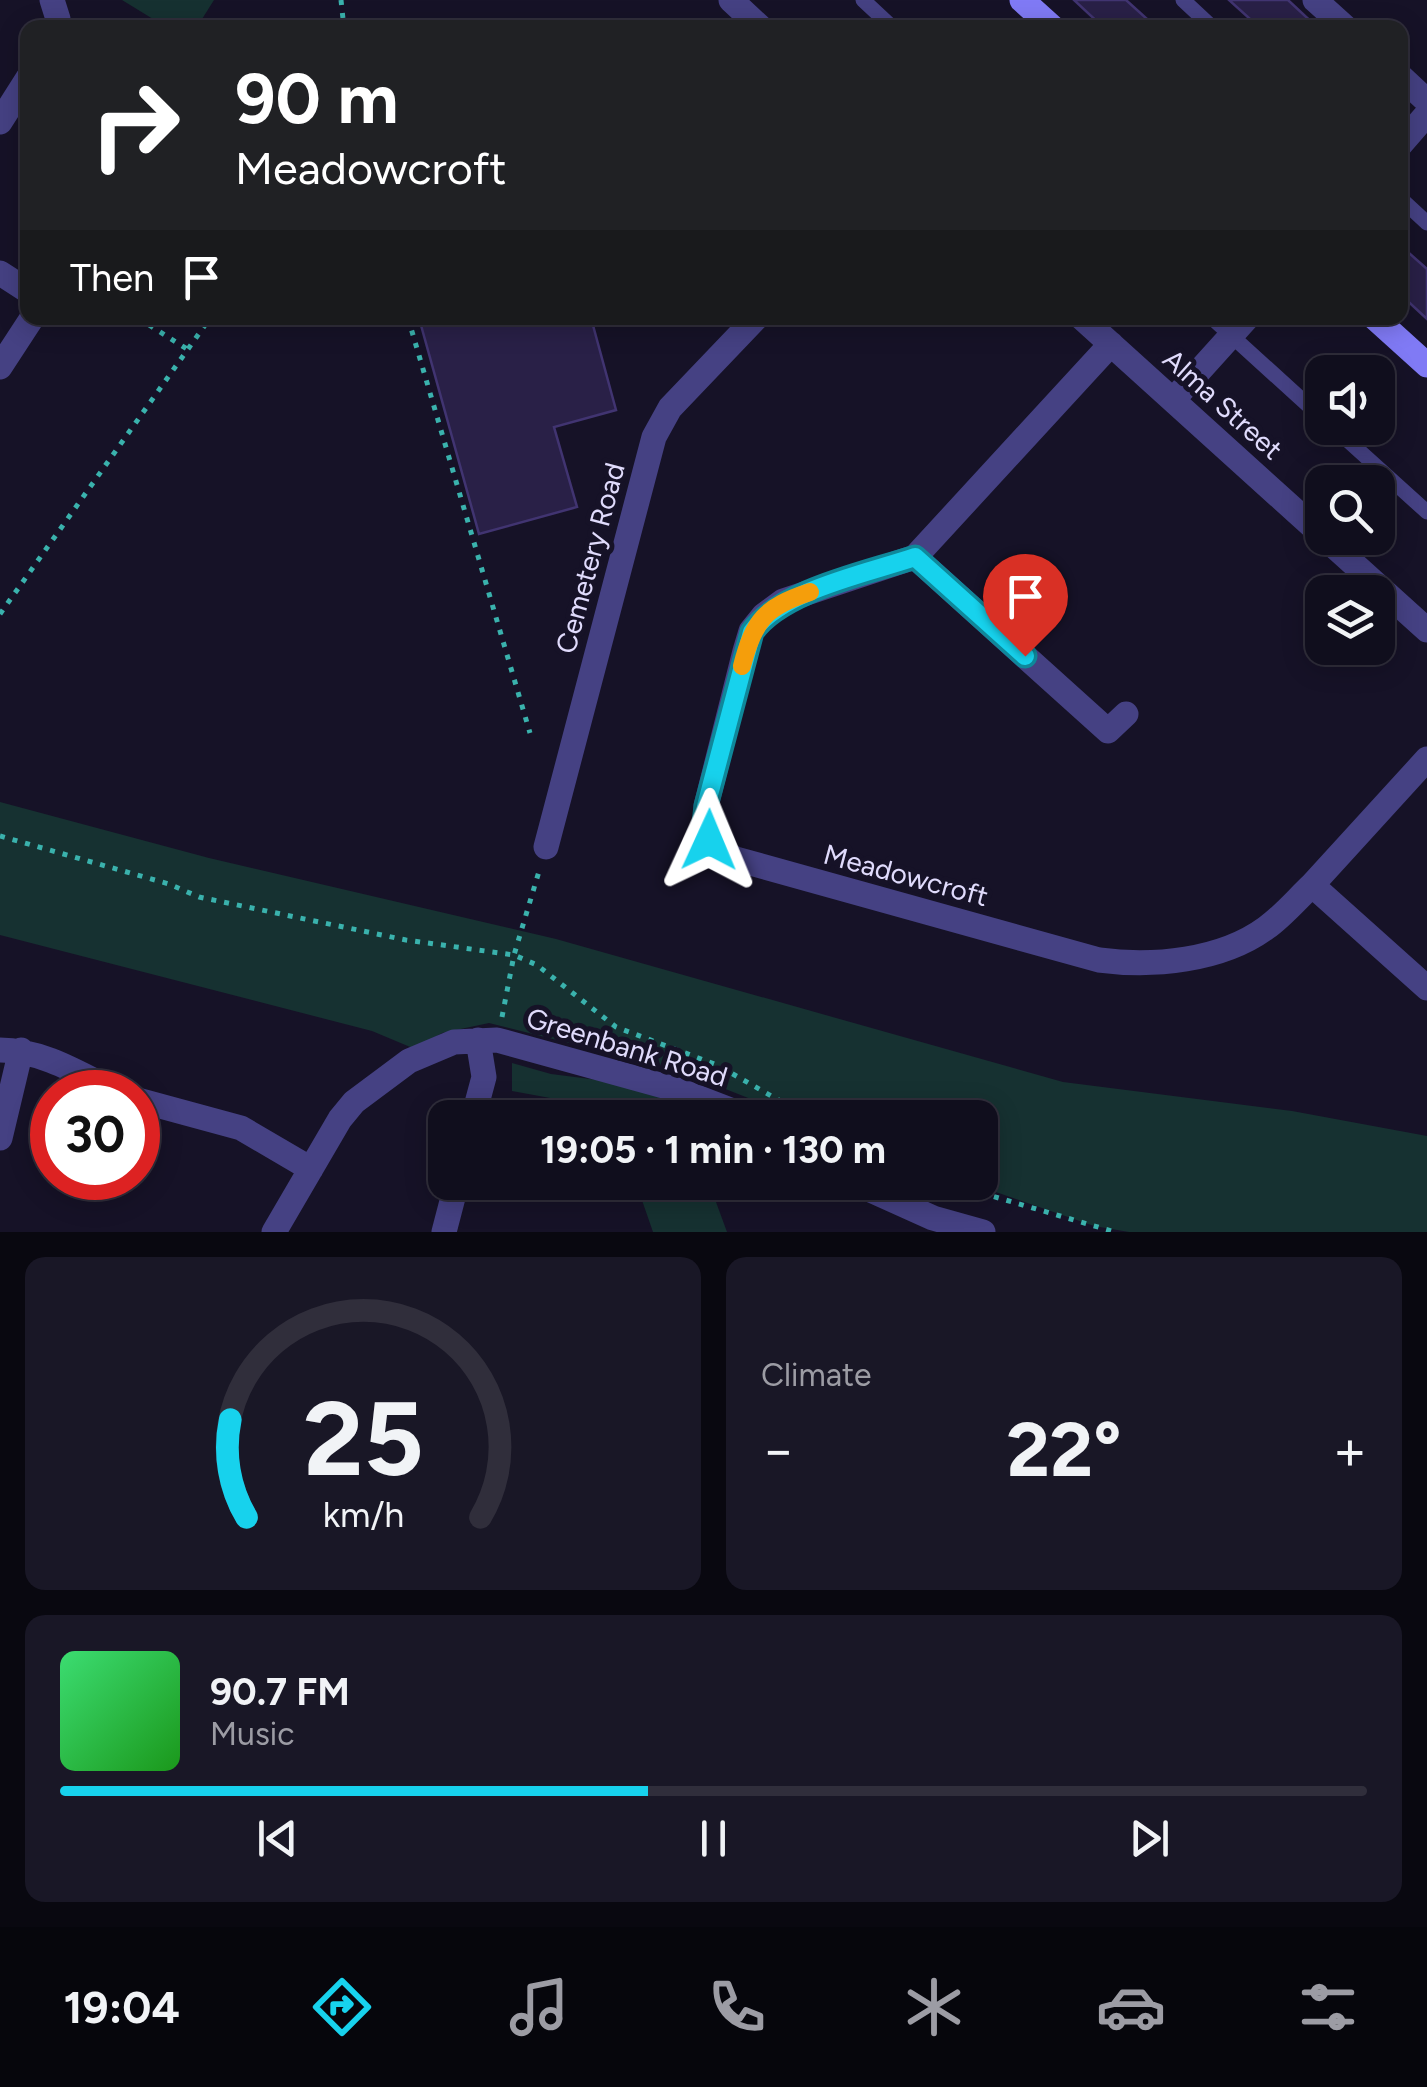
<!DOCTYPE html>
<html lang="en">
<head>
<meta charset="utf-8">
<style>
  body { margin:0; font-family:Figtree,sans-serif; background:#191726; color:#f1f3f6; height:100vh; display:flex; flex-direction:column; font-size:38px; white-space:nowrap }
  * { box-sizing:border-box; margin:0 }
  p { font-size:32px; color:#9c9ca4 }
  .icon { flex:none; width:55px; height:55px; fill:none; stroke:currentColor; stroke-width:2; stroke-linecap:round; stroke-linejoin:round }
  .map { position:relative; height:1232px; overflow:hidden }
  .sheet { display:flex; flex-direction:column; gap:25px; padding:25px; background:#090810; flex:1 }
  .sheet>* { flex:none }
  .hud { position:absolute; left:20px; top:20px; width:1388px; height:305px; border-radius:20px; box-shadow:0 5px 25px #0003,0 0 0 2px #302e3b; background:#202124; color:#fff; overflow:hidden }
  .tools { position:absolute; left:1305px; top:355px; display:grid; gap:20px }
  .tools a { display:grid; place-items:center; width:90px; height:90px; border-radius:20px; background:#100e1d; box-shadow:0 5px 25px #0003,0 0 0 2px #302e3b; font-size:50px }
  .speed { position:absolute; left:30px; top:1070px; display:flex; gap:20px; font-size:50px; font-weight:700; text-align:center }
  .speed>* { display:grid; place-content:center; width:130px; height:130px; border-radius:50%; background:#100e1d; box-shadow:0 5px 25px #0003,0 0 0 2px #302e3b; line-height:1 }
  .speed .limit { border:15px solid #d22; background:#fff; color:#111 }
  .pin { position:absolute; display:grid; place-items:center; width:85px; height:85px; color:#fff; margin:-102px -42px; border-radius:50% 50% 50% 0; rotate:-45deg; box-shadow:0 0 10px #0007 }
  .pin .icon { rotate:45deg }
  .me { position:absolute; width:110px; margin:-55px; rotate:1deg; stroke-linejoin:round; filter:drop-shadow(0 0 8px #0008) }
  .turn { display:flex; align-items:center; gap:35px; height:210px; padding:0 50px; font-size:45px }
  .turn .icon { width:130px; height:130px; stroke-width:2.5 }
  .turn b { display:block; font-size:70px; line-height:85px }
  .then { display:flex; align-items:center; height:95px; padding:0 50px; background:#0003; gap:20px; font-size:38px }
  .big { font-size:75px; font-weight:700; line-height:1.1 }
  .sheet .tile { flex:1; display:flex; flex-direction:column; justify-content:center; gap:15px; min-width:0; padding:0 35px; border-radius:20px; background:#191726 }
  .sheet .dial { align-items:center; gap:0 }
  .dial svg { height:260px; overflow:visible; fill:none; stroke:#302e3b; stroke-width:7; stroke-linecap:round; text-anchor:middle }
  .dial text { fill:#f1f3f6; stroke:none }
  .song { display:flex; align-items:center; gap:30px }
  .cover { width:120px; height:120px; border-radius:15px; background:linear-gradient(135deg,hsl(140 70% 55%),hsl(120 70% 35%)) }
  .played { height:10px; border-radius:5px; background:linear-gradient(90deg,#17d2ed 45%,#302e3b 45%) }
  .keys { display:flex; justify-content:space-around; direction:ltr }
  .heat { display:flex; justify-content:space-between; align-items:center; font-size:55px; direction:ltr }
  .sheet .tiles { flex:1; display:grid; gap:25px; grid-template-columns:1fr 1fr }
  .tile:last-child { grid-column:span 2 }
  .trip { position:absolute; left:428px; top:1100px; width:570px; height:100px; border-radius:20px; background:#100e1d; box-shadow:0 5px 25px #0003,0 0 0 2px #302e3b; font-weight:700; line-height:100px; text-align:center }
  .tab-bar { display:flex; height:160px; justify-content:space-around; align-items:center; background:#06060c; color:#9c9ca4 }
  .tab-bar .icon { width:70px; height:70px }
  .tab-bar .active { color:#17d2ed }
  .tab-bar b { font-size:45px; color:#f1f3f6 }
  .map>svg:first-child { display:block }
  .green { fill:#163131 }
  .building { fill:#292047; stroke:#413471; stroke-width:2.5 }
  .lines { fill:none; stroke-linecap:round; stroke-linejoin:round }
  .path { stroke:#3ab2ad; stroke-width:5; stroke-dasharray:5 8; stroke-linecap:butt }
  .lane { stroke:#454183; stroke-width:15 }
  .street { stroke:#454183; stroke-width:25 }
  .secondary { stroke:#807af5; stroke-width:25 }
  .route-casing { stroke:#0f889a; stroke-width:25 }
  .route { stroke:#17d2ed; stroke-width:18 }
  .slow { stroke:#f59e0b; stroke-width:18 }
  .labels { text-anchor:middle; stroke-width:10; stroke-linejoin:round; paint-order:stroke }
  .street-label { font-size:28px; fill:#e0dbfc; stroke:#161227 }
</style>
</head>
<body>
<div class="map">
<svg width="1427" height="1232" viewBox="0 0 1427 1232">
  <rect width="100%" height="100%" fill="#161227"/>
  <path class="green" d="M 122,0 L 214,0 L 197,27 L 166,27 Z
    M 0,802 L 209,858 L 556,939 L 1063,1082 L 1292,1111 L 1427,1136 L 1427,1232 L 1129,1232 L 1094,1226 L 970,1183 L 980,1182 L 980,1118 L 823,1117 L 797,1102 L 766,1105 L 680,1071 L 489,1023 L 442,1033 L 415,1049 L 372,1031 L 0,935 Z
    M 512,1063 L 551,1074 L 630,1084 L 688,1101 L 702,1117 L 614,1117 L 610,1109 L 512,1091 Z
    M 636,1183 L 709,1183 L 727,1232 L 653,1232 Z"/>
  <path class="building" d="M 1074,0 L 1126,0 L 1157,28 L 1104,28 Z
    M 1229,0 L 1288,0 L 1318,28 L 1260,28 Z
    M 1400,245 L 1427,269 L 1427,319 L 1400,294 Z
    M 419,318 L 591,318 L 616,410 L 554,427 L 577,507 L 479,534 Z"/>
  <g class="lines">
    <path class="path" d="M 341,0 L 344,28
      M 138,318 L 187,349
      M 408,318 L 530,733
      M 0,614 L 210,318
      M 0,836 L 169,884 L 199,897 L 406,940 L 514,955 L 537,965 L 616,1027 L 717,1065 L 810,1118
      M 502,1017 L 514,955 L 540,868
      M 944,1182 L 1115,1232"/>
    <path class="lane" d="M 863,0 L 893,28
      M 1183,0 L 1213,28
      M 1400,198 L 1427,223
      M 1212,318 L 1322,418
      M 1334,428 L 1427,512"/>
    <path class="street" d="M 52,0 L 58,19 L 57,28
      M 731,0 L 761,28
      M 1315,0 L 1346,28
      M 1400,76 L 1427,101
      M 0,122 L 28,78
      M 1400,145 L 1427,114
      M 0,273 L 28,291
      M 1082,318 L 1322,535
      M 1111,344 L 915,557 L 783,601 L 764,615 L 751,631 L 745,651 L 706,806 C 704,833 710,848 736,859 L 1099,960 C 1153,967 1221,961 1266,928 C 1283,916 1297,899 1312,885 L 1427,988
      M 0,367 L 32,318
      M 1173,400 L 1247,318
      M 1325,538 L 1427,630
      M 915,557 L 1108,731 L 1126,714
      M 546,847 L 654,437 L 670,408 L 756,318
      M 1312,885 L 1427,759
      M 0,1050 C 42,1050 80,1074 116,1092
      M 138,1100 L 241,1128 L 311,1169
      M 473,1118 L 484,1077 L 478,1040
      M 0,1138 L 21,1050
      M 853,1182 L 933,1218 L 983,1232
      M 274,1232 L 340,1119 L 354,1102 L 409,1061 L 454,1042 L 497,1040 L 678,1090 L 751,1118
      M 444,1232 L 457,1182"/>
    <path class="secondary" d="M 1022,0 L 1053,28
      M 1375,318 L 1427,365"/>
  </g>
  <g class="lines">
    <defs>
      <path id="route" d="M 709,840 L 704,824 L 706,806 L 752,632 C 782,590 865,574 915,557 L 1025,656"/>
    </defs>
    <use href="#route" class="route-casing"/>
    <use href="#route" class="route"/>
    <path class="slow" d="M 742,666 C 754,620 765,607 810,592"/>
  </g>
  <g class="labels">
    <g class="street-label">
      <text transform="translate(1223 404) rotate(42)" y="10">Alma Street</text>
      <text transform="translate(590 558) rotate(-75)" y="10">Cemetery Road</text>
      <text transform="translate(906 875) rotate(15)" y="10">Meadowcroft</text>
      <text transform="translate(627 1047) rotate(17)" y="10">Greenbank Road</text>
    </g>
  </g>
</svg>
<div class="tools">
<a><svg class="icon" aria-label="sound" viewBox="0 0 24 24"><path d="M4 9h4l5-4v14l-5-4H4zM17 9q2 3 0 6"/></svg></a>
<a><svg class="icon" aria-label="search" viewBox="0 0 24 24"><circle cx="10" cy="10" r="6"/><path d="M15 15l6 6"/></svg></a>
<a><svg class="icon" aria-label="layers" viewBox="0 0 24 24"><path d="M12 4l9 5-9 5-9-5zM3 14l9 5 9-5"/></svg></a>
</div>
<div class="speed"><div class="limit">30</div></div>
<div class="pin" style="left:1025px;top:656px;background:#d93025"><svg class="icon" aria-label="arrive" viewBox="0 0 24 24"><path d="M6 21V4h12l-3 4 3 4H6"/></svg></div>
<svg class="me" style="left:709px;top:840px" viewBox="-20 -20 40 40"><path d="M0-17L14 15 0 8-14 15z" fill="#17d2ed" stroke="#fff" stroke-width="4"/></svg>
<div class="trip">19:05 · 1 min · 130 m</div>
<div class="hud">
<div class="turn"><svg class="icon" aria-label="right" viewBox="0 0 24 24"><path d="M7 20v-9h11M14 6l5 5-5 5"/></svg><div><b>90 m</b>Meadowcroft</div></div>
<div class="then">Then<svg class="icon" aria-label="arrive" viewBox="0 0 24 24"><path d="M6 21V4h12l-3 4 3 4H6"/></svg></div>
</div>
</div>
<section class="sheet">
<div class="tiles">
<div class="tile dial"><svg viewBox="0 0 100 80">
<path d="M14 69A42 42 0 1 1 86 69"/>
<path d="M14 69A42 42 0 0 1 9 39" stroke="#17d2ed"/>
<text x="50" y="56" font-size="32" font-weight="700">25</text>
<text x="50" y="72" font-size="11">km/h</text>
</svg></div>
<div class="tile"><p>Climate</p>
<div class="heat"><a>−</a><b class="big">22°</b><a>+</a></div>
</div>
<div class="tile">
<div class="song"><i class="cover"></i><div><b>90.7 FM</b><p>Music</p></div></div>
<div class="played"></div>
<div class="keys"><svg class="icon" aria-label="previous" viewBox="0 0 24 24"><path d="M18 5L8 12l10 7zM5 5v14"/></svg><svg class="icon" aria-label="pause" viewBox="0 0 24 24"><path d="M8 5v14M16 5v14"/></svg><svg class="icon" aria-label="next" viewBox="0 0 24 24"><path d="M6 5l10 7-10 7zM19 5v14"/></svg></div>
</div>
</div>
</section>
<nav class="tab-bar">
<b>19:04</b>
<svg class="icon active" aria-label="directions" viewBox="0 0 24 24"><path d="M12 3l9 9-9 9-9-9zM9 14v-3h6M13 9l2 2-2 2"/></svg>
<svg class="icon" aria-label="music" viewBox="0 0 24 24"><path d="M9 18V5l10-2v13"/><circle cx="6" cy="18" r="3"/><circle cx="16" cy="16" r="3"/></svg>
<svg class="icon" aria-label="phone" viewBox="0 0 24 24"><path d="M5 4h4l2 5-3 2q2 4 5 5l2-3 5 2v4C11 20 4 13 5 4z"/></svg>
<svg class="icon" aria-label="climate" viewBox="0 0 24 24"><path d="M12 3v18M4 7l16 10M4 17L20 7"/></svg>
<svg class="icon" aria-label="car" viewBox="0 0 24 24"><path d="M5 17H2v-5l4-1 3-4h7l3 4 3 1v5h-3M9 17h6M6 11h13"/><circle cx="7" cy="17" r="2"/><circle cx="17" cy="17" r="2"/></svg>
<svg class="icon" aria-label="filters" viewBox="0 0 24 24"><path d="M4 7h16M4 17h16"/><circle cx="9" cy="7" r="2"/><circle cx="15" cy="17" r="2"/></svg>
</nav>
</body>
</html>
